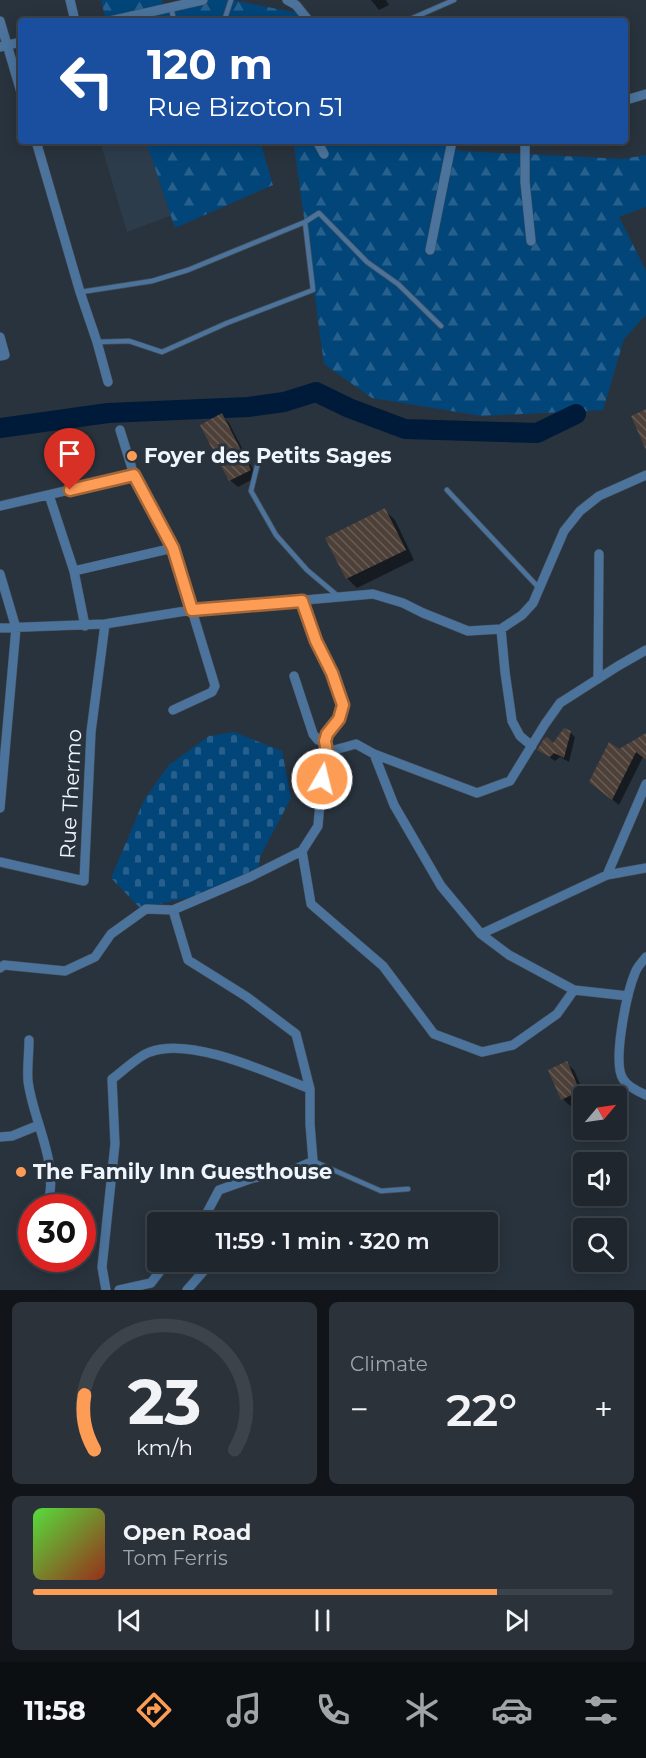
<!DOCTYPE html>
<html lang="en">
<head>
<meta charset="utf-8">
<style>
  body { margin:0; font-family:Montserrat,sans-serif; background:#2c323a; color:#f1f3f6; height:100vh; display:flex; flex-direction:column; font-size:22px; white-space:nowrap }
  * { box-sizing:border-box; margin:0 }
  p { font-size:20px; color:#a1a5aa }
  .icon { flex:none; width:33px; height:33px; fill:none; stroke:currentColor; stroke-width:2; stroke-linecap:round; stroke-linejoin:round }
  .map { position:relative; height:1290px; overflow:hidden }
  .details { display:flex; flex-direction:column; gap:12px; padding:12px; background:#111519; flex:1 }
  .details>* { flex:none }
  .hud { position:absolute; left:18px; top:18px; width:610px; height:126px; border-radius:6px; box-shadow:0 3px 15px #0003,0 0 0 2px #3c434a; background:#1a4fa0; color:#fff; overflow:hidden }
  .needle { width:39px; rotate:61deg }
  .controls { position:absolute; left:573px; top:1086px; display:grid; gap:12px }
  .controls a { display:grid; place-items:center; width:54px; height:54px; border-radius:6px; background:#1f262e; box-shadow:0 3px 15px #0003,0 0 0 2px #3c434a; font-size:30px }
  .speed { position:absolute; left:18px; top:1194px; display:flex; gap:12px; font-size:30px; font-weight:700; text-align:center }
  .speed>* { display:grid; place-content:center; width:78px; height:78px; border-radius:50%; background:#1f262e; box-shadow:0 3px 15px #0003,0 0 0 2px #3c434a; line-height:1 }
  .speed .limit { border:9px solid #d22; background:#fff; color:#111 }
  .pin { position:absolute; display:grid; place-items:center; width:51px; height:51px; color:#fff; margin:-62px -26px; border-radius:50% 50% 50% 0; rotate:-45deg; box-shadow:0 0 6px #0007 }
  .pin .icon { rotate:45deg }
  .me { position:absolute; width:66px; margin:-33px; rotate:8deg; stroke-linejoin:round; filter:drop-shadow(0 0 4px #0008) }
  .turn { display:flex; align-items:center; gap:21px; height:126px; padding:0 30px; font-size:27px }
  .turn .icon { width:78px; height:78px; stroke-width:2.5 }
  .turn b { display:block; font-size:42px; line-height:51px }
  .big { font-size:45px; font-weight:600; line-height:1.1 }
  .details .tile { flex:1; display:flex; flex-direction:column; justify-content:center; gap:9px; min-width:0; padding:0 21px; border-radius:9px; background:#2c323a }
  .details .dial { align-items:center; gap:0 }
  .dial svg { height:156px; overflow:visible; fill:none; stroke:#3c434a; stroke-width:7; stroke-linecap:round; text-anchor:middle }
  .dial text { fill:#f1f3f6; stroke:none }
  .song { display:flex; align-items:center; gap:18px }
  .cover { width:72px; height:72px; border-radius:9px; background:linear-gradient(135deg,hsl(110 70% 55%),hsl(10 70% 35%)) }
  .played { height:6px; border-radius:3px; background:linear-gradient(90deg,#fd9d55 80%,#3c434a 80%) }
  .keys { display:flex; justify-content:space-around; direction:ltr }
  .heat { display:flex; justify-content:space-between; align-items:center; font-size:33px; direction:ltr }
  .details .tiles { flex:1; display:grid; gap:12px; grid-template-columns:1fr 1fr }
  .tile:last-child { grid-column:span 2 }
  .trip { position:absolute; left:147px; top:1212px; width:351px; height:60px; border-radius:6px; background:#1f262e; box-shadow:0 3px 15px #0003,0 0 0 2px #3c434a; font-weight:600; line-height:60px; text-align:center }
  .tabs { display:flex; height:96px; justify-content:space-around; align-items:center; background:#0c0f12; color:#a1a5aa }
  .tabs .icon { width:42px; height:42px }
  .tabs .selected { color:#fd9d55 }
  .tabs b { font-size:27px; color:#f1f3f6 }
  .map>svg:first-child { display:block }
  .built { fill:#2d3c4b }
  .forest { fill:url(#forest-firs) }
  .cemetery { fill:url(#cemetery-stones) }
  .shadow { fill:#0007 }
  .lines { fill:none; stroke-linecap:round; stroke-linejoin:round }
  .river { stroke:#001b39; stroke-width:20 }
  .building { fill:url(#building-back-hatch) }
  .service-casing { stroke:#454e58; stroke-width:6 }
  .minor-casing { stroke:#454e58; stroke-width:10 }
  .service { stroke:#4b739c; stroke-width:4.5 }
  .minor { stroke:#4b739c; stroke-width:9 }
  .route-casing { stroke:#a46637; stroke-width:15 }
  .route { stroke:#fd9d55; stroke-width:10 }
  .poi-dot { fill:#fd9d55; stroke:#29333d; stroke-width:2 }
  .labels { text-anchor:middle; stroke-width:6; stroke-linejoin:round; paint-order:stroke }
  .poi-label { font-size:21px; font-weight:bold; fill:#eef5fc; stroke:#29333d; text-anchor:start }
  .street-label { font-size:21px; fill:#eef5fc; stroke:#29333d }
</style>
</head>
<body>
<div class="map">
<svg width="646" height="1290" viewBox="0 0 646 1290">
  <defs>
    <pattern id="forest-firs" width="22" height="20" patternUnits="userSpaceOnUse" patternTransform="scale(1.5)"><rect width="22" height="20" fill="#024579"/><path d="M5 1l3.5 6h-7zM16 11l3.5 6h-7z" fill="#27608d"/></pattern>
    <pattern id="cemetery-stones" width="16" height="16" patternUnits="userSpaceOnUse" patternTransform="scale(1.5)"><rect width="16" height="16" fill="#024579"/><path d="M2 7V4a2 2 0 0 1 4 0v3zM10 15v-3a2 2 0 0 1 4 0v3z" fill="#27608d"/></pattern>
    <pattern id="building-back-hatch" width="6" height="6" patternUnits="userSpaceOnUse" patternTransform="scale(1.5)"><rect width="6" height="6" fill="#4d4038"/><path d="M-1 5l2 2M0 0l6 6M5-1l2 2" fill="none" stroke="#675c56"/></pattern>
  </defs>
  <rect width="100%" height="100%" fill="#29333d"/>
  <path class="built" d="M 100,141 L 190,141 L 209,201 L 127,232 Z"/>
  <path class="forest" d="M 101,0 L 162,0 L 163,7 L 196,0 L 231,0 L 299,13 L 302,21 L 106,21 Z
    M 146,141 L 260,141 L 273,185 L 175,228 Z
    M 279,141 L 436,141 L 461,151 L 623,159 L 646,155 L 646,207 L 619,217 L 646,271 L 646,315 L 624,339 L 603,410 L 482,416 L 372,398 L 324,364 L 294,145 Z"/>
  <path class="cemetery" d="M 234,732 L 282,751 L 291,798 L 260,857 L 257,879 L 224,890 L 140,908 L 111,878 L 144,800 L 169,765 L 209,736 Z"/>
  <path class="shadow" d="M 371,0 L 386,0 L 389,5 L 379,10 Z
    M 222,415 L 229,423 L 257,477 L 238,487 L 230,480 Z
    M 385,510 L 395,520 L 414,560 L 357,588 L 347,578 L 327,539 Z
    M 570,732 L 575,737 L 569,762 L 560,757 L 555,761 L 539,750 L 553,745 Z
    M 646,735 L 646,760 L 643,757 L 619,805 L 591,782 L 619,750 Z
    M 566,1063 L 574,1070 L 585,1096 L 584,1096 L 584,1100 L 570,1106 L 563,1099 Z"/>
  <g class="lines">
    <path class="river" d="M 0,428 L 108,413 L 248,407 L 284,402 L 316,392 L 349,408 L 405,429 L 537,433 L 576,414"/>
  </g>
  <path class="building" d="M 646,409 L 646,450 L 631,416 Z
    M 222,413 L 251,470 L 229,481 L 200,425 Z
    M 385,508 L 406,550 L 346,579 L 325,538 Z
    M 564,728 L 571,731 L 564,758 L 554,753 L 550,757 L 537,750 L 544,739 L 547,737 L 553,743 Z
    M 646,733 L 646,760 L 636,752 L 612,800 L 589,782 L 609,742 L 619,749 Z
    M 567,1061 L 580,1091 L 561,1100 L 548,1070 Z"/>
  <g class="lines">
    <defs>
      <path id="service" d="M 171,7 L 174,21
        M 224,21 L 231,0
        M 406,21 L 454,0
        M 305,222 L 319,213 L 367,262 L 398,284 L 441,326
        M 81,292 L 152,281 L 188,270 L 305,222 L 313,290 L 227,323 L 162,352 L 129,341 L 97,342
        M 260,454 L 251,491 L 276,535 L 307,570 L 339,597
        M 447,490 L 539,588
        M 313,1161 L 381,1191 L 408,1189"/>
      <path id="minor" d="M 70,0 L 75,21
        M 287,0 L 296,5 L 309,21
        M 0,21 L 21,92
        M 110,21 L 203,0
        M 0,47 L 21,42
        M 626,100 L 646,94
        M 36,141 L 80,292 L 97,342 L 108,382
        M 317,141 L 324,154
        M 525,141 L 525,182 L 531,241
        M 430,250 L 452,141
        M 0,337 L 5,355 L 0,356
        M 120,430 L 134,475
        M 49,495 L 74,571 L 85,626
        M 0,506 L 134,475 L 173,548 L 215,686 L 212,692 L 173,710
        M 74,571 L 173,548
        M 0,574 L 16,628 L 0,808
        M 302,601 C 307,614 310,628 315,641 C 322,658 342,687 343,705 C 343,725 323,725 327,752
        M 0,628 L 105,624 L 192,610 L 373,594 L 403,603 L 423,613 L 468,631 L 501,629 L 522,615 L 533,603 L 564,531 L 580,511 L 599,496 L 646,475
        M 501,629 L 505,672 L 512,721 L 520,736 L 532,746
        M 294,676 L 313,734 L 318,740 L 325,741
        M 598,679 L 599,554
        M 374,754 L 394,805 L 441,886 L 481,934 L 509,955 L 574,990 L 628,996
        M 302,851 L 318,826 L 322,779 L 327,752 L 356,744 L 374,754 L 477,793 L 510,781 L 545,724 L 560,703 L 618,666 L 646,650
        M 302,851 L 311,904 L 383,966 L 434,1034 L 482,1052 L 513,1045 L 557,1014 L 574,990
        M 0,862 L 84,881 L 91,732 L 105,624
        M 607,875 L 646,868
        M 481,934 L 607,875 L 646,784
        M 646,957 C 642,962 637,967 635,973 C 627,992 612,1062 623,1079 C 627,1086 639,1092 646,1095
        M 0,968 L 4,965 L 65,971 L 95,957 L 111,934 L 146,909 L 173,910 L 250,877 L 302,851
        M 29,1040 C 29,1053 27,1068 28,1081 C 33,1122 62,1167 46,1208
        M 0,1137 L 12,1136 L 39,1125
        M 202,1222 L 219,1190 L 253,1178 L 293,1170 L 313,1161 L 310,1124 L 310,1089
        M 106,1290 L 102,1267 L 115,1144 L 112,1079 C 122,1072 138,1056 150,1052 C 191,1036 271,1074 310,1089 L 296,1034 L 247,997 L 188,960 L 173,910
        M 119,1290 L 151,1283 L 167,1262
        M 187,1290 L 208,1266 L 204,1262"/>
    </defs>
    <use href="#service" class="service-casing"/>
    <use href="#minor" class="minor-casing"/>
    <use href="#service" class="service"/>
    <use href="#minor" class="minor"/>
  </g>
  <g class="lines">
    <defs>
      <path id="route" d="M 70,490 L 134,475 L 173,548 L 192,610 L 302,601 L 316,641 L 332,673 L 343,705 L 339,719 L 327,734 L 325,741 L 327,752 L 322,779"/>
    </defs>
    <use href="#route" class="route-casing"/>
    <use href="#route" class="route"/>
  </g>
  <g class="poi-dot">
    <circle cx="132" cy="456" r="6"/>
    <circle cx="21" cy="1172" r="6"/>
  </g>
  <g class="labels">
    <g class="poi-label">
      <text x="144" y="463">Foyer des Petits Sages</text>
      <text x="33" y="1179">The Family Inn Guesthouse</text>
    </g>
    <g class="street-label">
      <text transform="translate(71 794) rotate(-87)" y="7">Rue Thermo</text>
    </g>
  </g>
</svg>
<div class="controls">
<a><svg class="needle" viewBox="-14 -14 28 28"><path d="M0-13l5 13h-10z" fill="#e53935"/><path d="M0 13l5-13h-10z" fill="#a1a5aa"/></svg></a>
<a><svg class="icon" aria-label="sound" viewBox="0 0 24 24"><path d="M4 9h4l5-4v14l-5-4H4zM17 9q2 3 0 6"/></svg></a>
<a><svg class="icon" aria-label="search" viewBox="0 0 24 24"><circle cx="10" cy="10" r="6"/><path d="M15 15l6 6"/></svg></a>
</div>
<div class="speed"><div class="limit">30</div></div>
<div class="pin" style="left:70px;top:490px;background:#d93025"><svg class="icon" aria-label="arrive" viewBox="0 0 24 24"><path d="M6 21V4h12l-3 4 3 4H6"/></svg></div>
<svg class="me" style="left:322px;top:779px" viewBox="-20 -20 40 40"><circle r="17" fill="#fd9d55" stroke="#fff" stroke-width="3"/><path d="M0-11L8 9 0 5-8 9z" fill="#fff"/></svg>
<div class="trip">11:59 · 1 min · 320 m</div>
<div class="hud">
<div class="turn"><svg class="icon" aria-label="left" viewBox="0 0 24 24"><path d="M17 20v-9H6M10 6l-5 5 5 5"/></svg><div><b>120 m</b>Rue Bizoton 51</div></div>
</div>
</div>
<section class="details">
<div class="tiles">
<div class="tile dial"><svg viewBox="0 0 100 80">
<path d="M14 69A42 42 0 1 1 86 69"/>
<path d="M14 69A42 42 0 0 1 9 41" stroke="#fd9d55"/>
<text x="50" y="56" font-size="32" font-weight="700">23</text>
<text x="50" y="72" font-size="11">km/h</text>
</svg></div>
<div class="tile"><p>Climate</p>
<div class="heat"><a>−</a><b class="big">22°</b><a>+</a></div>
</div>
<div class="tile">
<div class="song"><i class="cover"></i><div><b>Open Road</b><p>Tom Ferris</p></div></div>
<div class="played"></div>
<div class="keys"><svg class="icon" aria-label="previous" viewBox="0 0 24 24"><path d="M18 5L8 12l10 7zM5 5v14"/></svg><svg class="icon" aria-label="pause" viewBox="0 0 24 24"><path d="M8 5v14M16 5v14"/></svg><svg class="icon" aria-label="next" viewBox="0 0 24 24"><path d="M6 5l10 7-10 7zM19 5v14"/></svg></div>
</div>
</div>
</section>
<nav class="tabs">
<b>11:58</b>
<svg class="icon selected" aria-label="directions" viewBox="0 0 24 24"><path d="M12 3l9 9-9 9-9-9zM9 14v-3h6M13 9l2 2-2 2"/></svg>
<svg class="icon" aria-label="music" viewBox="0 0 24 24"><path d="M9 18V5l10-2v13"/><circle cx="6" cy="18" r="3"/><circle cx="16" cy="16" r="3"/></svg>
<svg class="icon" aria-label="phone" viewBox="0 0 24 24"><path d="M5 4h4l2 5-3 2q2 4 5 5l2-3 5 2v4C11 20 4 13 5 4z"/></svg>
<svg class="icon" aria-label="climate" viewBox="0 0 24 24"><path d="M12 3v18M4 7l16 10M4 17L20 7"/></svg>
<svg class="icon" aria-label="car" viewBox="0 0 24 24"><path d="M5 17H2v-5l4-1 3-4h7l3 4 3 1v5h-3M9 17h6M6 11h13"/><circle cx="7" cy="17" r="2"/><circle cx="17" cy="17" r="2"/></svg>
<svg class="icon" aria-label="filters" viewBox="0 0 24 24"><path d="M4 7h16M4 17h16"/><circle cx="9" cy="7" r="2"/><circle cx="15" cy="17" r="2"/></svg>
</nav>
</body>
</html>
